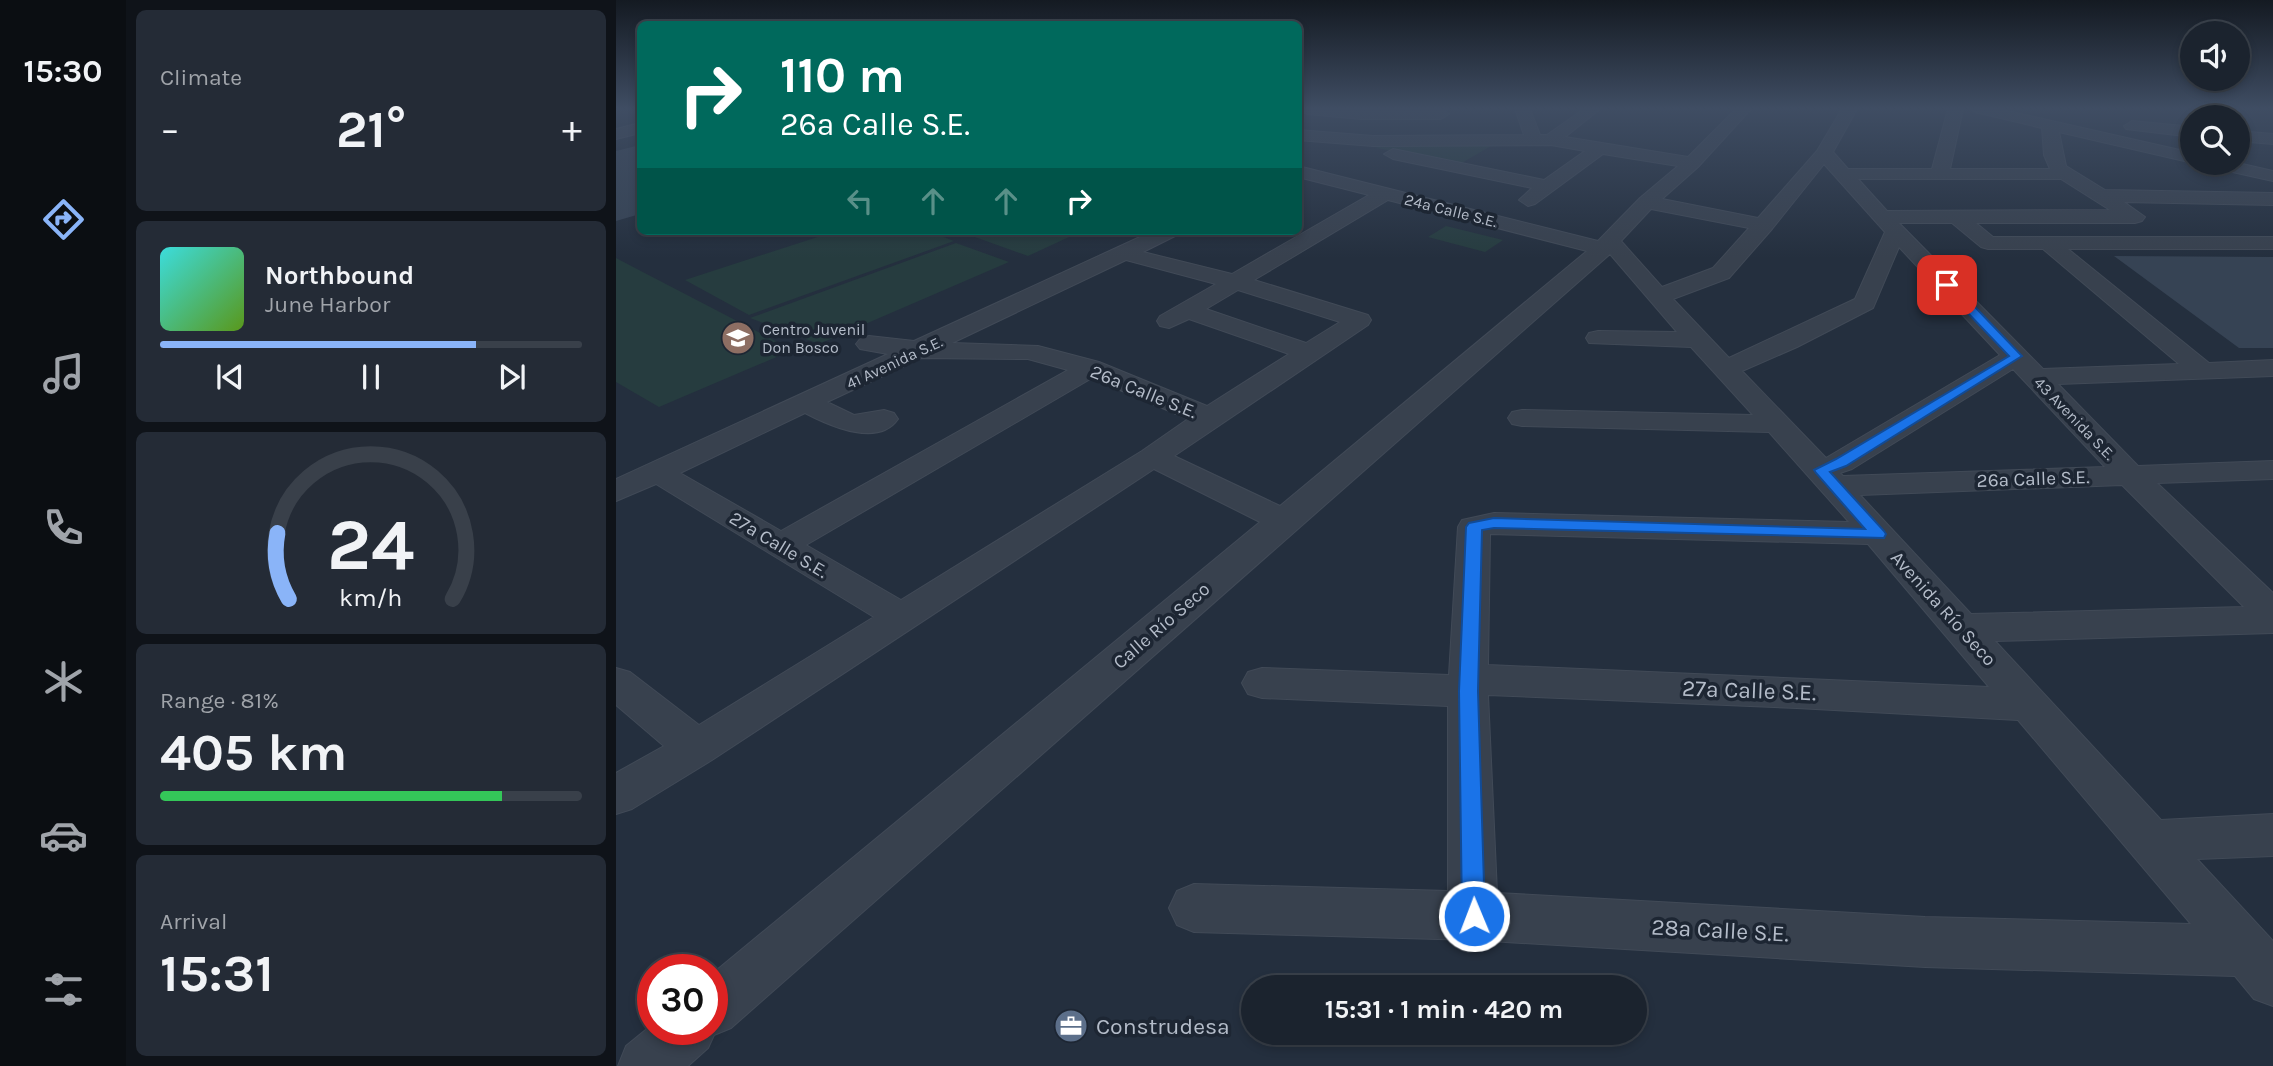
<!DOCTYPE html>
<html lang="en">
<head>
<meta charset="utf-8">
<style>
  body { margin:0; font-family:Karla,sans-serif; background:#242b36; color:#f1f3f6; height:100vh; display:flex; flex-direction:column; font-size:26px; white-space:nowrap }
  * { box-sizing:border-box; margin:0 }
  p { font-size:23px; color:#a0a4aa }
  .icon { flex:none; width:38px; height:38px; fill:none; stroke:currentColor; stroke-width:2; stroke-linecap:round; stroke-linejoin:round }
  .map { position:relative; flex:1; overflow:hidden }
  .panel { display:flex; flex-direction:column; gap:10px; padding:10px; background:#0f1319; width:490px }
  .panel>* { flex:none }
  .banner { position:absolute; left:21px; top:21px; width:665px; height:214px; border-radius:10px; box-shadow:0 4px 10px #0003,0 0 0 2px #39404a; background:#00695c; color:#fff; overflow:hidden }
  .controls { position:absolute; left:1564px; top:21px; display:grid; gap:14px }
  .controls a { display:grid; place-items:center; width:70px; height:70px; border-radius:50%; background:#1b232e; box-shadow:0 4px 10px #0003,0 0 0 2px #39404a; font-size:35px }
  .speed { position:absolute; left:21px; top:954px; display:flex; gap:14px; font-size:35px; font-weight:700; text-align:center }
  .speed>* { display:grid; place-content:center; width:91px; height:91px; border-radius:50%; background:#1b232e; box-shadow:0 4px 10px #0003,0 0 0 2px #39404a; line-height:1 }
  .speed .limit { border:10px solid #d22; background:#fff; color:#111 }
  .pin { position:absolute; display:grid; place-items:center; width:60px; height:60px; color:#fff; margin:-30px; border-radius:14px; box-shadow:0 4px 10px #0006 }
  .me { position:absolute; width:77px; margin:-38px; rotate:359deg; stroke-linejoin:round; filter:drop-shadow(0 0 5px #0008) }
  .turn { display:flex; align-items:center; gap:24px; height:147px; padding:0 28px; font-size:32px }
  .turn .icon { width:91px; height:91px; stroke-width:2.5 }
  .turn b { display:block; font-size:49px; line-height:60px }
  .lanes { display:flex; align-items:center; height:66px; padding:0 28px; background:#0003; justify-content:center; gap:35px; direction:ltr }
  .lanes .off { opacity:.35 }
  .big { font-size:52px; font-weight:700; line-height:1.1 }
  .panel .widget { flex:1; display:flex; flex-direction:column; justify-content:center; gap:10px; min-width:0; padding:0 24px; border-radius:10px; background:#242b36 }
  .panel .dial { align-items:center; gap:0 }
  .dial svg { height:182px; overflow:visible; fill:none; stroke:#39404a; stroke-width:7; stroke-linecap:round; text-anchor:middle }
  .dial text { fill:#f1f3f6; stroke:none }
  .song { display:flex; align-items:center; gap:21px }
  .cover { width:84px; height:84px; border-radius:10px; background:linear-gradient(135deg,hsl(180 70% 55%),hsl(90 70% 35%)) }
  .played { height:7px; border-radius:4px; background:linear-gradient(90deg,#8ab4f8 75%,#39404a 75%) }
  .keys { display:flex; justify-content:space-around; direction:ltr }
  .heat { display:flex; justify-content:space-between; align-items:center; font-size:38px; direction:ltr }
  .charge { height:10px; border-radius:5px; background:linear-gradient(90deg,#34c759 81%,#39404a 0) }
  .trip { position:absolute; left:625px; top:975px; width:406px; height:70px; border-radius:35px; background:#1b232e; box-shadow:0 4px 10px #0003,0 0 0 2px #39404a; font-weight:700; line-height:70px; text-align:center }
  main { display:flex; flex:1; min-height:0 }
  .tabs { display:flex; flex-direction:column; width:126px; justify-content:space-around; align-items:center; background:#0b0e12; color:#a0a4aa }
  .tabs .icon { width:49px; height:49px }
  .tabs .on { color:#8ab4f8 }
  .tabs b { font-size:32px; color:#f1f3f6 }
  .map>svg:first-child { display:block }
  .green { fill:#263c3f }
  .building { fill:#364354 }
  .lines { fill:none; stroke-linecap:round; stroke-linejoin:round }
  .minor-casing { stroke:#414a57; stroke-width:2 }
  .minor { fill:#38414e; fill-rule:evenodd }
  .route { fill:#1a73e8; stroke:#114b97; stroke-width:2 }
  .labels { text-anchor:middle; stroke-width:7; stroke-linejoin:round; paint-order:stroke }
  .far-street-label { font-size:16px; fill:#b4bcc9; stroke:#1d2633 }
  .far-poi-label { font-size:16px; fill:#b4bcc9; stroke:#1d2633; text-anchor:start }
  .street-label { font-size:19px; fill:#b4bcc9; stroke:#1d2633 }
  .near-street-label { font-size:23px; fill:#b4bcc9; stroke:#1d2633 }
  .near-poi-label { font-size:23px; fill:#b4bcc9; stroke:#1d2633; text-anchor:start }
</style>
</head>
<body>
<main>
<nav class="tabs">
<b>15:30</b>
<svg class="icon on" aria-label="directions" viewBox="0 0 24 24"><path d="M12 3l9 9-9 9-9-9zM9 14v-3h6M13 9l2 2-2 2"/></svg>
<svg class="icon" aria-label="music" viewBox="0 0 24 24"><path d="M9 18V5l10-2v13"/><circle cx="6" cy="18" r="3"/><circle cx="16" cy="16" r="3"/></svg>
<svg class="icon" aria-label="phone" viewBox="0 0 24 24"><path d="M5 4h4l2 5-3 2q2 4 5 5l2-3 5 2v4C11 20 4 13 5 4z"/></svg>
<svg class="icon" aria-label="climate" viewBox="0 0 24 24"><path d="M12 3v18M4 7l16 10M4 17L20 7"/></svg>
<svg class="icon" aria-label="car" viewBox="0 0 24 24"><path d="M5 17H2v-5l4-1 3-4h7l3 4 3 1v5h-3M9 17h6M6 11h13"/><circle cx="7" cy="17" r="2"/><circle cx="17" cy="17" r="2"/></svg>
<svg class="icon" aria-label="filters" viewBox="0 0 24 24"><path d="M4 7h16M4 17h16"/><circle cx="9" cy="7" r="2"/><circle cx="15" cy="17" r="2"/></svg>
</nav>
<section class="panel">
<div class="widget"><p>Climate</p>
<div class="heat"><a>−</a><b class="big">21°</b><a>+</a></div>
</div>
<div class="widget">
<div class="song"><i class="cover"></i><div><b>Northbound</b><p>June Harbor</p></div></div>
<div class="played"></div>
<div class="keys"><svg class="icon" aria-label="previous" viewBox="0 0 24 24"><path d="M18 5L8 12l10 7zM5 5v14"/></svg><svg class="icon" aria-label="pause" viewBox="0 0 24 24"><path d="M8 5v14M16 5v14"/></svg><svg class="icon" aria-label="next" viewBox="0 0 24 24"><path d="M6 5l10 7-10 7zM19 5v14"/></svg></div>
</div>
<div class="widget dial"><svg viewBox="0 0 100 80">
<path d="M14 69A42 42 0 1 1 86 69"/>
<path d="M14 69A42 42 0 0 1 9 40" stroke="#8ab4f8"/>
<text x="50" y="56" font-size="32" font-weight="700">24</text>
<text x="50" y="72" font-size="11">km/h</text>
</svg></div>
<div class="widget"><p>Range · 81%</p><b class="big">405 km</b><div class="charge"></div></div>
<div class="widget"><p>Arrival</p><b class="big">15:31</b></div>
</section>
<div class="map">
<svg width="1657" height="1066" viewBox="0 0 1657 1066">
  <rect width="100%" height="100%" fill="#242f3e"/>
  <path class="green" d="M 767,145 L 875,146 L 844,164 L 760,148 Z
    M 830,226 L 887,240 L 869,252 L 812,237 Z
    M 220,231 L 312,231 L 338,241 L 133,315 L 69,280 Z
    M 342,231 L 466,231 L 412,256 Z
    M 340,243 L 393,262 L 203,344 L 134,318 Z
    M 0,258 L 21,269 L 177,350 L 43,407 L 0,382 Z"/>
  <path class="building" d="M 24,145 L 24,214 L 0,221 L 0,151 Z
    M 1498,256 L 1657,257 L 1657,348 L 1623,348 Z"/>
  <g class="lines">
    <defs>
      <path id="minor" d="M 683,109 L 825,109 L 833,114 L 825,119 L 745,119 L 691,114 Z
        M 899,109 L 914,109 L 924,135 L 931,135 L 968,109 L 984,109 L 949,137 L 1072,157 L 1120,109 L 1135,109 L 1082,167 L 1046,199 L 1142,218 L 1201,151 L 1226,109 L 1241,109 L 1217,152 L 1232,169 L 1316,169 L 1332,109 L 1347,109 L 1334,169 L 1434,169 L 1428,155 L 1426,128 L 1359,112 L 1356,109 L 1383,109 L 1577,153 L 1577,163 L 1443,132 L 1450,166 L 1489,190 L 1657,193 L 1657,205 L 1508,202 L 1529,217 L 1526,221 L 1519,223 L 1360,223 L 1377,237 L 1657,237 L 1657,249 L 1452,249 L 1593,363 L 1657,360 L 1657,376 L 1442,384 L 1522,466 L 1657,461 L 1657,479 L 1541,483 L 1657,593 L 1657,633 L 1379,641 L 1545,820 L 1657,814 L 1657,856 L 1581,859 L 1657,941 L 1657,1006 L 1638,999 L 1619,976 L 1309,967 L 857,940 L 578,932 L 561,925 L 553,908 L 561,891 L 578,884 L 832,891 L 832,706 L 646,698 L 632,694 L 626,683 L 632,672 L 646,668 L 833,675 L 842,527 L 846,520 L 878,513 L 1233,522 L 1153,432 L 906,426 L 896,424 L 892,418 L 896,412 L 906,410 L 1137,415 L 1075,347 L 973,343 L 970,338 L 973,333 L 982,331 L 1061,332 L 994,254 L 115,1028 L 98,1035 L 92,1048 L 72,1066 L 2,1066 L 10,1046 L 37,1024 L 37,1029 L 96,1029 L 96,974 L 644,522 L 538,469 L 96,760 L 16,809 L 0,814 L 0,773 L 48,746 L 0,705 L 0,668 L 14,672 L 83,725 L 258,617 L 40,484 L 0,501 L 0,479 L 272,354 L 244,349 L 240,344 L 244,339 L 253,336 L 298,341 L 537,231 L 564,231 L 561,235 L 527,252 L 616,274 L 753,195 L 682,177 L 682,166 L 982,241 L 1024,198 L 1062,166 L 987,154 L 919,204 L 912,206 L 903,200 L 916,188 L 777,159 L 768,154 L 777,149 L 928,180 L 969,151 L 935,145 L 757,146 L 682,140 L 682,130 L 757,136 L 908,135 ZM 1208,164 L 1269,232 L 1239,299 L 1113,358 L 1057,299 L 1113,278 L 1156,229 ZM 1242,179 L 1445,179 L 1494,210 L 1271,211 ZM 772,200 L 971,251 L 664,506 L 558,456 L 752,325 L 755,320 L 752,315 L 638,280 ZM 1035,209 L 1133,228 L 1097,268 L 1046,287 L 1005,241 ZM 1283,223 L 1336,223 L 1365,247 L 1372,249 L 1427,249 L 1563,364 L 1427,369 ZM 1283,247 L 1384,355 L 1210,458 L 1126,371 L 1181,347 L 1257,308 ZM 510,260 L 600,284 L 544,316 L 541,321 L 544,326 L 553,328 L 573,319 L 673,354 L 591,406 L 483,362 L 422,346 L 336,343 ZM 622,290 L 724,322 L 690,343 L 590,309 ZM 305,358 L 412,359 L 452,370 L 165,531 L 64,473 L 189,413 C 212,425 262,448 282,419 L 278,413 L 268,410 L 238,415 L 211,402 ZM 1397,369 L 1489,467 L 1227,476 L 1224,473 L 1236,469 ZM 476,378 L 572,419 L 526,451 L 285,600 L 190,545 ZM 1506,485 L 1628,607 L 1355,614 L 1244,495 ZM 874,534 L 1252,544 L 1373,687 L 872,665 ZM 872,695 L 1181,708 L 1402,720 L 1575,924 L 1309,917 L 881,893 Z
        M 1516,121 L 1577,127 L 1577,137 L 1510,129 L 1508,126 Z
        M 24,123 L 24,133 L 0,139 L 0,129 Z
        M 1622,131 L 1657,134 L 1657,144 L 1622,141 Z
        M 1591,163 L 1622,163 L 1657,171 L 1657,181 L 1594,167 Z"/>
    </defs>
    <use href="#minor" class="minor-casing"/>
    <use href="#minor" class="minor"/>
  </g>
  <linearGradient id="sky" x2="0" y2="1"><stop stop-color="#141a22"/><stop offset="0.42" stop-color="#3f4d63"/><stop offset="1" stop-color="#3f4d63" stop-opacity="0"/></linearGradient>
  <rect width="1657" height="258" fill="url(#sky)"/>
  <path class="route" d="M 1327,282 L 1335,282 L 1406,356 L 1230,466 L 1214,472 L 1268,531 L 1270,534 L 1268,538 L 878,528 L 866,530 L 862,691 L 869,916 L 866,924 L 858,927 L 849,924 L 846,916 L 843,691 L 850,527 L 853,523 L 878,518 L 1249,529 L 1200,473 L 1198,470 L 1220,459 L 1393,356 L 1327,287 Z"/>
  <defs>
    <symbol id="school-disc" viewBox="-11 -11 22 22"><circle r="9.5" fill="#8d6e63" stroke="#1d2633"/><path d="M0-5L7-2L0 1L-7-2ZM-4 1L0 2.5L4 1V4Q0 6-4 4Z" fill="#fff"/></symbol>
    <symbol id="office-disc" viewBox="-11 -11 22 22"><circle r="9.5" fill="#5c6f8a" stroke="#1d2633"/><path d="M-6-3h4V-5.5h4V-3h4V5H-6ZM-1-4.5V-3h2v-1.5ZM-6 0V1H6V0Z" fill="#fff"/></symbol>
  </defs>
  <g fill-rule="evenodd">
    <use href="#school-disc" x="103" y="319" width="38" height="38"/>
    <use href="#office-disc" x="436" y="1007" width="38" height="38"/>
  </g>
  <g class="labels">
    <g class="far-street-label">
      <text transform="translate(835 210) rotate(14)" y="6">24a Calle S.E.</text>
      <text transform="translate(278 362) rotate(-25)" y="6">41 Avenida S.E.</text>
      <text transform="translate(1459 418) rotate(46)" y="6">43 Avenida S.E.</text>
    </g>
    <g class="far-poi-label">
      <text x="146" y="335">Centro Juvenil<tspan x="146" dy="18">Don Bosco</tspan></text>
    </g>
    <g class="street-label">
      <text transform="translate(528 391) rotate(22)" y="7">26a Calle S.E.</text>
      <text transform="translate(1417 478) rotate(-2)" y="7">26a Calle S.E.</text>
      <text transform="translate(163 544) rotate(31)" y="7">27a Calle S.E.</text>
      <text transform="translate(1328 608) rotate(48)" y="7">Avenida Río Seco</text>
      <text transform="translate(545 625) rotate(-41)" y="7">Calle Río Seco</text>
    </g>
    <g class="near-street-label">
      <text transform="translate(1133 690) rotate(2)" y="8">27a Calle S.E.</text>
      <text transform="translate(1104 930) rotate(3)" y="8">28a Calle S.E.</text>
    </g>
    <g class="near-poi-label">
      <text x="480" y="1034">Construdesa</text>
    </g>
  </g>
</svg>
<div class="controls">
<a><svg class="icon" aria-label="sound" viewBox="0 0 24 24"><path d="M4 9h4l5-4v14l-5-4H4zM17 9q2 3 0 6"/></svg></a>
<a><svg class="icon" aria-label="search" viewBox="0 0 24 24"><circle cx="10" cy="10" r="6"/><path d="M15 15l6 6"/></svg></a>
</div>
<div class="speed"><div class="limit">30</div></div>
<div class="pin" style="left:1331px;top:285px;background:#d93025"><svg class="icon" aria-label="arrive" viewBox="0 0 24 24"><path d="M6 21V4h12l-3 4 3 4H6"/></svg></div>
<svg class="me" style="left:858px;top:916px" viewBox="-20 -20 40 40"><circle r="17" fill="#1a73e8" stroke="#fff" stroke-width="3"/><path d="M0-11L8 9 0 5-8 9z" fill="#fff"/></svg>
<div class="trip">15:31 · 1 min · 420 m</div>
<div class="banner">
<div class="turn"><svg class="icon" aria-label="right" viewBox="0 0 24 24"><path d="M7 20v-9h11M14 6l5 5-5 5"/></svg><div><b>110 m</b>26a Calle S.E.</div></div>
<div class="lanes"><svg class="icon off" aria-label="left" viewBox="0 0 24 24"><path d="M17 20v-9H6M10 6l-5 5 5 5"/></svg><svg class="icon off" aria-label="ahead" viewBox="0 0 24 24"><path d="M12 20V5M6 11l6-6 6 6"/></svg><svg class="icon off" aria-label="ahead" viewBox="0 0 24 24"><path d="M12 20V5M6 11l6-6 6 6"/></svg><svg class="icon" aria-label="right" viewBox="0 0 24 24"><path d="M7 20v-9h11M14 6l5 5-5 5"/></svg></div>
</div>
</div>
</main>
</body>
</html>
